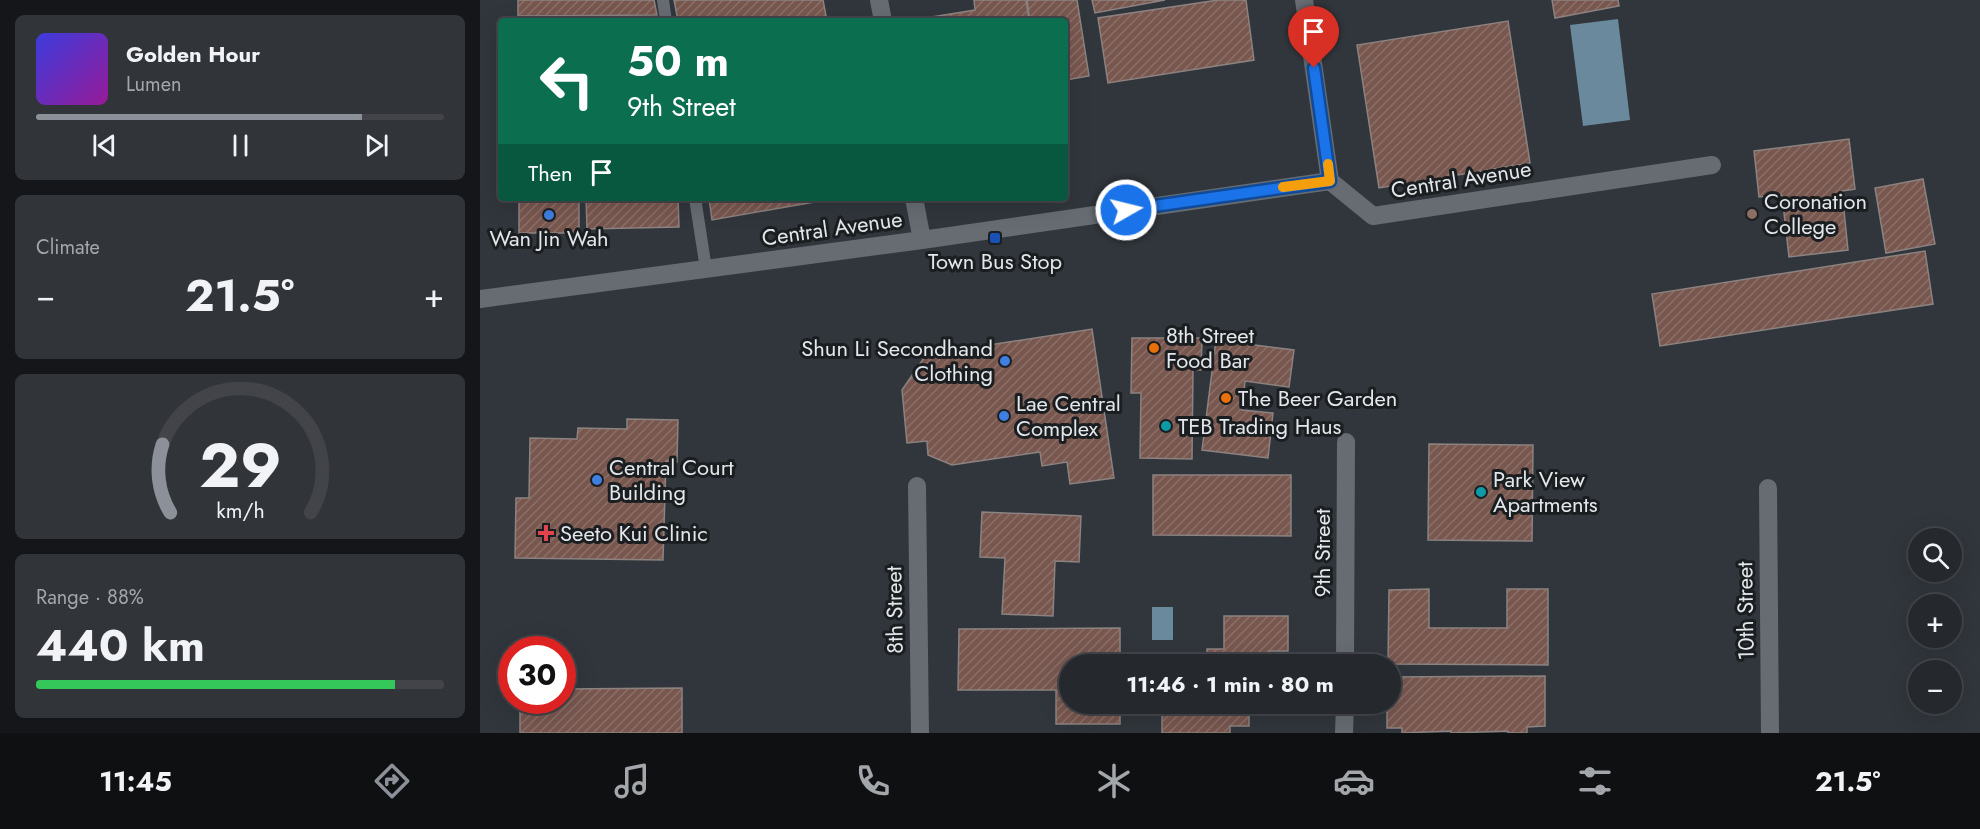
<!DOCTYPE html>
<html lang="en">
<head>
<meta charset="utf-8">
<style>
  body { margin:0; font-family:Jost,sans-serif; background:#313439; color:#f1f3f6; height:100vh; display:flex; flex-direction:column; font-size:22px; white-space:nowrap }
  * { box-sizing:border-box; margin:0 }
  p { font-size:20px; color:#a3a6aa }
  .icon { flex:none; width:33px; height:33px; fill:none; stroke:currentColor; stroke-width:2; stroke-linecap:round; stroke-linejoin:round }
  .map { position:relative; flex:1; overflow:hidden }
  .details { display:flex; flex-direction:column; gap:15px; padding:15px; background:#141619; width:480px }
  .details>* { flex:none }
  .top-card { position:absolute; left:18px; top:18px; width:570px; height:183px; border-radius:6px; box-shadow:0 6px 24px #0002,0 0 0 2px #424449; background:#0b6e4f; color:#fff; overflow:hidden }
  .fabs { position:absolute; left:1428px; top:528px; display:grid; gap:12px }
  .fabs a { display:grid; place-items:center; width:54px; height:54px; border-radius:50%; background:#25282d; box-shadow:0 6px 24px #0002,0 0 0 2px #424449; font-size:30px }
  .speed { position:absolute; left:18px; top:636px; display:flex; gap:12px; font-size:30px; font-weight:700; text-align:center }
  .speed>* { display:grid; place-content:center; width:78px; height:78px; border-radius:50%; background:#25282d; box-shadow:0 6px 24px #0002,0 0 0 2px #424449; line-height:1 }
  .speed .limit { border:9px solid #d22; background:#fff; color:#111 }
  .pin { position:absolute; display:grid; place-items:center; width:51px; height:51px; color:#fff; margin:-62px -26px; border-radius:50% 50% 50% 0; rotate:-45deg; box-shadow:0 0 6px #0007 }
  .pin .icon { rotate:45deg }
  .me { position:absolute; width:66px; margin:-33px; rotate:82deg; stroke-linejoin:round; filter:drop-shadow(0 0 4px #0008) }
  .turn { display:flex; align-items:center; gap:21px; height:126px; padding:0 30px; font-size:27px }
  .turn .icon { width:78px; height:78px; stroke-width:2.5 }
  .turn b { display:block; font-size:42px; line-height:51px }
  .then { display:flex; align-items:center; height:57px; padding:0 30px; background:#0003; gap:12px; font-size:22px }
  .big { font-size:45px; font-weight:700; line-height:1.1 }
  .details .tile { flex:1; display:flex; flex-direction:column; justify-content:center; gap:9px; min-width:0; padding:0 21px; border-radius:9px; background:#313439 }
  .details .dial { align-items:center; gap:0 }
  .dial svg { height:156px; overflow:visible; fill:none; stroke:#424449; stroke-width:7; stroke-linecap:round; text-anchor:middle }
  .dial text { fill:#f1f3f6; stroke:none }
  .song { display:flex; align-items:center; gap:18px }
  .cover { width:72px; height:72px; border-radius:9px; background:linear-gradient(135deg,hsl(240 70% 55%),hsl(300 70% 35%)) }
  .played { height:6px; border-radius:3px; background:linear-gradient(90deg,#8c9099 80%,#424449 80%) }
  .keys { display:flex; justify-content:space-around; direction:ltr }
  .heat { display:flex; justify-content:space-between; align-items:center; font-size:33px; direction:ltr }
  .charge { height:9px; border-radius:4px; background:linear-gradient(90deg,#34c759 88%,#424449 0) }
  .trip { position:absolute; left:579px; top:654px; width:342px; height:60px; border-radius:30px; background:#25282d; box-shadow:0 6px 24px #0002,0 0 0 2px #424449; font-weight:700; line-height:60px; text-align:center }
  .dock { display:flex; height:96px; justify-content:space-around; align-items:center; background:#0f1012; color:#a3a6aa }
  .dock .icon { width:42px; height:42px }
  .dock .current { color:#8c9099 }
  .dock b { font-size:27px; color:#f1f3f6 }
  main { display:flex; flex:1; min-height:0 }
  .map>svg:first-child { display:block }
  .water { fill:#6a899c }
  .building { fill:url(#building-hatch); stroke:#8c8280; stroke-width:1.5 }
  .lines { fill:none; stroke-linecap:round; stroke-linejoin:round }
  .lane { stroke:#666c72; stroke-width:12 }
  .street { stroke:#666c72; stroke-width:18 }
  .route-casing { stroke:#114b97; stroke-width:15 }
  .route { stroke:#1a73e8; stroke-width:10 }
  .slow { stroke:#f59e0b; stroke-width:10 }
  .education-dot { fill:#8d6e63; stroke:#1b1e20; stroke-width:2 }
  .shop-dot { fill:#3f7fe0; stroke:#1b1e20; stroke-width:2 }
  .transit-dot { fill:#1a4fb4; stroke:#1b1e20; stroke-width:2 }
  .food-dot { fill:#e8710a; stroke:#1b1e20; stroke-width:2 }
  .culture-dot { fill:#0f9aa8; stroke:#1b1e20; stroke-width:2 }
  .health-dot { fill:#e0444e; stroke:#1b1e20; stroke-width:2 }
  .labels { text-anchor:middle; stroke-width:6; stroke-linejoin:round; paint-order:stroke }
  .street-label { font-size:22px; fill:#e3e6ea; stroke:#1b1e20 }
  .poi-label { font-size:22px; fill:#e3e6ea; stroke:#1b1e20; text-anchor:start }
</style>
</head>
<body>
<main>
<section class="details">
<div class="tile">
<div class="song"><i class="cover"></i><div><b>Golden Hour</b><p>Lumen</p></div></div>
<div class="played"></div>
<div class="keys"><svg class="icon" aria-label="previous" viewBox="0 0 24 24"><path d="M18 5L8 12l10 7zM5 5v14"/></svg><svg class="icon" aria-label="pause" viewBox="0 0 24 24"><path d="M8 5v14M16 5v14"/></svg><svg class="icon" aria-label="next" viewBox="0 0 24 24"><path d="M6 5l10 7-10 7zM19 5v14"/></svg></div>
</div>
<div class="tile"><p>Climate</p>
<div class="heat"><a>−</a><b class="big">21.5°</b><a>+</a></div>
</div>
<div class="tile dial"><svg viewBox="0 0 100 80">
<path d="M14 69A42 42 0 1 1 86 69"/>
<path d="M14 69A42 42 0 0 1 10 34" stroke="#8c9099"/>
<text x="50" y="56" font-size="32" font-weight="700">29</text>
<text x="50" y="72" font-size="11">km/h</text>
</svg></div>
<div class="tile"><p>Range · 88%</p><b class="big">440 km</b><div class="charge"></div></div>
</section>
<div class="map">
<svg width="1500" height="733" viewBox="0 0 1500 733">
  <defs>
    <pattern id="building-hatch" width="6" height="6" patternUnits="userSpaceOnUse" patternTransform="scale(1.5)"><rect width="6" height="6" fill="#78574f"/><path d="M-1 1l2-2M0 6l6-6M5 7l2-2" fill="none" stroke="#8b6f68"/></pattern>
  </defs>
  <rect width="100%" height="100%" fill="#31363c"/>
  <path class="water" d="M 1138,19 L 1150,120 L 1103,126 L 1090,25 Z
    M 672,607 L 693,607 L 693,640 L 672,640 Z"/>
  <path class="building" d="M 38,0 L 174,0 L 177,15 L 38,16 Z
    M 194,0 L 343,0 L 347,21 L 198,21 Z
    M 494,0 L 546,0 L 549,21 L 446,21 L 446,18 L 495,10 Z
    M 547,0 L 597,0 L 609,76 L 585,80 L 585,21 L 550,21 Z
    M 612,0 L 685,0 L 615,13 Z
    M 738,0 L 766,0 L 774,60 L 628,83 L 618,18 Z
    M 1072,0 L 1138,0 L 1139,6 L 1075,18 Z
    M 1028,21 L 1050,163 L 899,188 L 877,45 Z
    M 1369,139 L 1375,189 L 1362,191 L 1368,250 L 1309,257 L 1302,195 L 1279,197 L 1274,151 Z
    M 1443,179 L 1455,244 L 1406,253 L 1395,188 Z
    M 39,198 L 99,198 L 99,233 L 39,233 Z
    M 106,198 L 198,198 L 199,227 L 107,229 Z
    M 229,198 L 357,198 L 232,220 Z
    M 1445,251 L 1453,304 L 1180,346 L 1172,294 Z
    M 612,329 L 634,478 L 590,484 L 587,462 L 562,466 L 560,452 L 472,465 L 448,455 L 447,441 L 427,443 L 422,390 L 446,355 Z
    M 652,338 L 722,338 L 721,370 L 713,370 L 712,459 L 660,458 L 661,393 L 651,393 Z
    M 736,340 L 814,350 L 809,387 L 765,381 L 762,410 L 793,413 L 788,458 L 722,450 Z
    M 147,419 L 198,420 L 197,462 L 186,461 L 183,560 L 35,558 L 36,498 L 49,498 L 50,438 L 97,439 L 98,428 L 147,429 Z
    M 949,444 L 1053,445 L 1052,541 L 948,540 Z
    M 673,475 L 811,475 L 811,536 L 673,535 Z
    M 502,512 L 601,516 L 599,562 L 575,561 L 573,616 L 522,614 L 525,558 L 500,557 Z
    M 949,589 L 949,628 L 1027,628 L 1027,589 L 1068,589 L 1068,665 L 908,664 L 909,590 Z
    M 744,616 L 808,616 L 808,651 L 789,651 L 789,664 L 727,664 L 727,649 L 744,649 Z
    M 640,628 L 640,664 L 590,664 L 590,704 L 640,704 L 640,724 L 576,724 L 576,690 L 478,690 L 479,629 Z
    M 1065,676 L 1065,726 L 1047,727 L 1047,733 L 1028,733 L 1028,731 L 971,733 L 971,731 L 922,733 L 922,728 L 907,728 L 907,704 L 910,704 L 910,677 Z
    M 202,688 L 202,733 L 40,733 L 40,700 L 82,700 L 82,689 Z
    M 682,704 L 769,704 L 769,726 L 750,726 L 750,733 L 682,733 Z"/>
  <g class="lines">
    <path class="lane" d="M 183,0 L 186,21
      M 215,198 L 226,269"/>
    <path class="street" d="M 399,0 L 403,21
      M 824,0 L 850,181
      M 434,198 L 442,240
      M 0,299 L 442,240 L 850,181 L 893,216 L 1232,165
      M 437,486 L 440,733
      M 1288,488 L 1290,733
      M 865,664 L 866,442
      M 864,733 L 865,704"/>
  </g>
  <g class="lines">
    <defs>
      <path id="route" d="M 646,210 L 850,181 L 834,68"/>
    </defs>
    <use href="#route" class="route-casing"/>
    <use href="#route" class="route"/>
    <path class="slow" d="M 803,187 L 850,181 L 848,164"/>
  </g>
  <circle class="education-dot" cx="1272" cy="214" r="6"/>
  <g class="shop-dot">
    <circle cx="69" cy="215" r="6"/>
    <circle cx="525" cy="361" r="6"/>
    <circle cx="524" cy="416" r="6"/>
    <circle cx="117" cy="480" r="6"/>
  </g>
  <rect class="transit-dot" x="509" y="232" width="12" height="12" rx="3"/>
  <g class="food-dot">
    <circle cx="674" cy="348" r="6"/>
    <circle cx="746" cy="398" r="6"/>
  </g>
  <g class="culture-dot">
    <circle cx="686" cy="426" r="6"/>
    <circle cx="1001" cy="492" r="6"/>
  </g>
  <path class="health-dot" d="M63 524h6v6h6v6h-6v6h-6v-6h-6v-6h6z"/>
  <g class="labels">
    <g class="street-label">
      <text transform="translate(981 179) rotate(-9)" y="8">Central Avenue</text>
      <text transform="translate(352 228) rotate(-8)" y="8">Central Avenue</text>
      <text transform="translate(842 553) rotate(-90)" y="8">9th Street</text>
      <text transform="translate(414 610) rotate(-91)" y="8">8th Street</text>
      <text transform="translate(1265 611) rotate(-91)" y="8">10th Street</text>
    </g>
    <g class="poi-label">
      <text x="1284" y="209">Coronation<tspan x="1284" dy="25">College</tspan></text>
      <text x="69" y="246" text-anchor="middle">Wan Jin Wah</text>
      <text x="515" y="269" text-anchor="middle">Town Bus Stop</text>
      <text x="686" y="343">8th Street<tspan x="686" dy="25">Food Bar</tspan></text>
      <text x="513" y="356" text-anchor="end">Shun Li Secondhand<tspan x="513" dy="25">Clothing</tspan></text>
      <text x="758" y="406">The Beer Garden</text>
      <text x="536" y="411">Lae Central<tspan x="536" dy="25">Complex</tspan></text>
      <text x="698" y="434">TEB Trading Haus</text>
      <text x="129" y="475">Central Court<tspan x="129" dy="25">Building</tspan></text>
      <text x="1013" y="487">Park View<tspan x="1013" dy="25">Apartments</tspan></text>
      <text x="80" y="541">Seeto Kui Clinic</text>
    </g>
  </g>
</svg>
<div class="fabs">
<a><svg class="icon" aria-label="search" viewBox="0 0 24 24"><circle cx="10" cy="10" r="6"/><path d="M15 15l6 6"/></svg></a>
<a>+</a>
<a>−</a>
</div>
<div class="speed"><div class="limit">30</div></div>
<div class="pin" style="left:834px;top:68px;background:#d93025"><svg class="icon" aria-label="arrive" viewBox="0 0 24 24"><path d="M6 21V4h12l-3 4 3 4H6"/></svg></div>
<svg class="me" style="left:646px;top:210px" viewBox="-20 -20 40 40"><circle r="17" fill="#1a73e8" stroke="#fff" stroke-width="3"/><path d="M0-11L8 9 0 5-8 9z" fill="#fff"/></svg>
<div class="trip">11:46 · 1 min · 80 m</div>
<div class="top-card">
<div class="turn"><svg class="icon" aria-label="left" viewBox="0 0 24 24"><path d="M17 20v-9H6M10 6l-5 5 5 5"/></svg><div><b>50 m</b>9th Street</div></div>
<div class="then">Then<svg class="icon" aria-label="arrive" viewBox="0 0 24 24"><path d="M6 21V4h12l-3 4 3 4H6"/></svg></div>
</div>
</div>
</main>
<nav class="dock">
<b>11:45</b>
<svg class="icon current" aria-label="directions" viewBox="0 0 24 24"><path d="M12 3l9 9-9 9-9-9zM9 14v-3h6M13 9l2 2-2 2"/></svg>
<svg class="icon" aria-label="music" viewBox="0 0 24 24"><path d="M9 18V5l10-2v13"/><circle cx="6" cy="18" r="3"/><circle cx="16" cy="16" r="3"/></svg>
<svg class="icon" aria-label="phone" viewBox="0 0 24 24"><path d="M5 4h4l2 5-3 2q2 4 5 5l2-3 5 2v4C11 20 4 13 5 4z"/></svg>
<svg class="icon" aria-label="climate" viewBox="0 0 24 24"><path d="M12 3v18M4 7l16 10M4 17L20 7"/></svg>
<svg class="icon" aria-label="car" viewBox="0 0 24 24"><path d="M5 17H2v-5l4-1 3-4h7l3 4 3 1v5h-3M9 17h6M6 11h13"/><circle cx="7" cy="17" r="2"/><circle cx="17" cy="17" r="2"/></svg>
<svg class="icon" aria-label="filters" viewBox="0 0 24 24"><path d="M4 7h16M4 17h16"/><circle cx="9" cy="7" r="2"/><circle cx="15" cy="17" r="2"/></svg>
<b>21.5°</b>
</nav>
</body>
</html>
